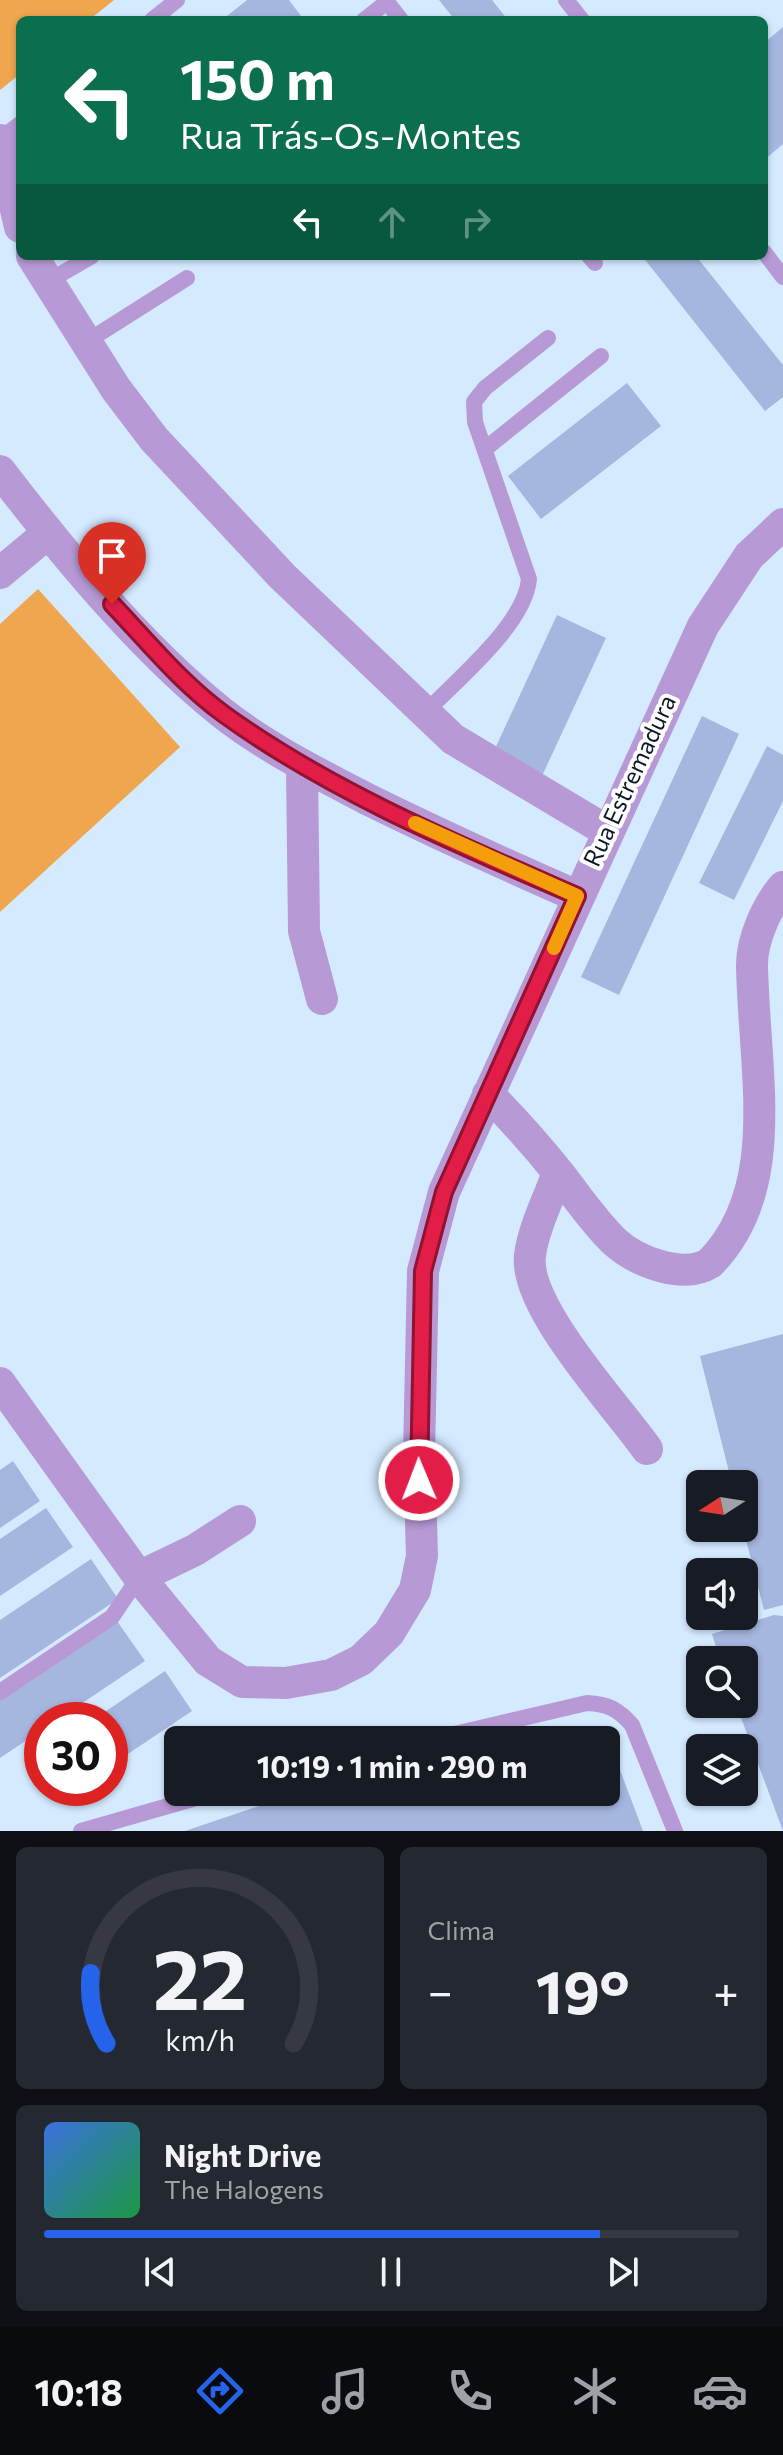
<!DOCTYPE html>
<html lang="pt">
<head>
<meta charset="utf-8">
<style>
  body { margin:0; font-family:Commissioner,sans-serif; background:#242831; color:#f1f3f6; height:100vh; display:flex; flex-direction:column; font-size:30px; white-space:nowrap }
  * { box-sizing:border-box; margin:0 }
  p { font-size:26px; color:#9ea1a6 }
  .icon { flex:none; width:44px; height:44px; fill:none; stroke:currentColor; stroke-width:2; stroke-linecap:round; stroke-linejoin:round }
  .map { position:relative; height:1831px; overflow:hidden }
  .side { display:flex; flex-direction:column; gap:16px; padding:16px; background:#0d0f14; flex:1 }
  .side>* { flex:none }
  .hud { position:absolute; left:16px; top:16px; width:752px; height:244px; border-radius:12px; box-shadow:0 2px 6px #0004; background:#0b6e4f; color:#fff; overflow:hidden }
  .needle { width:52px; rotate:258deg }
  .fabs { position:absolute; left:686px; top:1470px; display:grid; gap:16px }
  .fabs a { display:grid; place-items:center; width:72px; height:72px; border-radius:12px; background:#171b24; box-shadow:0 2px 6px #0004; font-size:40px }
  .speed { position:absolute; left:24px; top:1702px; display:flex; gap:16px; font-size:40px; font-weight:700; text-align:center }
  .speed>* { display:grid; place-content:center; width:104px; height:104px; border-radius:50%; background:#171b24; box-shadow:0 2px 6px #0004; line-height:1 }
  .speed .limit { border:12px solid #d22; background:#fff; color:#111 }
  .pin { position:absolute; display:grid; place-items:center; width:68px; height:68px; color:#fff; margin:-82px -34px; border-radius:50% 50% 50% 0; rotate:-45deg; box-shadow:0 0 8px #0007 }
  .pin .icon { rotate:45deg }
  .me { position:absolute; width:88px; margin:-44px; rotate:359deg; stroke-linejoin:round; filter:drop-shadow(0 0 6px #0008) }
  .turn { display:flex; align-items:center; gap:28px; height:168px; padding:0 32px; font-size:36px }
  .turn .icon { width:104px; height:104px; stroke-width:2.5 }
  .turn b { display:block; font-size:56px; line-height:68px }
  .lanes { display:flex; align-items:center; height:76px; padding:0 32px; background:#0003; justify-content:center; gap:40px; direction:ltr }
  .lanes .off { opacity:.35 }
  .big { font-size:60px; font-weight:700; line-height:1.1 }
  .side .tile { flex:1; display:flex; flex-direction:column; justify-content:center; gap:12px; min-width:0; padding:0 28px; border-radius:12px; background:#242831 }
  .side .dial { align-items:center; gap:0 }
  .dial svg { height:208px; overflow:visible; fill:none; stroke:#363941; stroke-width:7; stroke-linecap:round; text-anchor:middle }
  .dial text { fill:#f1f3f6; stroke:none }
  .song { display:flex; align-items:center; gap:24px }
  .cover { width:96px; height:96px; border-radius:12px; background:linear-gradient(135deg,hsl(220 70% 55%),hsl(140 70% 35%)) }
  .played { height:8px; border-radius:4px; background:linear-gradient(90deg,#2563eb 80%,#363941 80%) }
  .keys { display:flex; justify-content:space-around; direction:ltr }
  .heat { display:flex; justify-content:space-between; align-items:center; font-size:44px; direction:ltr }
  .side .tiles { flex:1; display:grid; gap:16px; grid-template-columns:1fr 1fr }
  .tile:last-child { grid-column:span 2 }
  .trip { position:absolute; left:164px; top:1726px; width:456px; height:80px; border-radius:12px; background:#171b24; box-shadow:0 2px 6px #0004; font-weight:700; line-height:80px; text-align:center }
  .dock { display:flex; height:128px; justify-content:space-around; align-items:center; background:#090b0e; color:#9ea1a6 }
  .dock .icon { width:56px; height:56px }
  .dock .selected { color:#2563eb }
  .dock b { font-size:36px; color:#f1f3f6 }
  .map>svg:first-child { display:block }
  .green { fill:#f0a54f }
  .building { fill:#a5b6df }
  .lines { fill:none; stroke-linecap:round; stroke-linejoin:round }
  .lane { stroke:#b799d6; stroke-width:16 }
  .street { stroke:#b799d6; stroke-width:32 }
  .route-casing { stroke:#92132f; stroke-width:20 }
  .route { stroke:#e11d48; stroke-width:14 }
  .slow { stroke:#f59e0b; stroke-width:14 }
  .labels { text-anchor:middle; stroke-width:8; stroke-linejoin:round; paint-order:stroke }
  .street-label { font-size:24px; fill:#0b1924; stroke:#fff }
</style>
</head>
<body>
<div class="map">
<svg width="783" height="1831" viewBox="0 0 783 1831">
  <rect width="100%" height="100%" fill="#d4eaff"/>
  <path class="green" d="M 0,0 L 114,0 L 89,20 L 20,20 L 20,74 L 0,90 Z
    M 38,589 L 180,747 L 0,912 L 0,624 Z"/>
  <path class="building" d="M 247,0 L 289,0 L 304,20 L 222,20 Z
    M 439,0 L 492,0 L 508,20 L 455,20 Z
    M 783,27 L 783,144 L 764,160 L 764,43 Z
    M 642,256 L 696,256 L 783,365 L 783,397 L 765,411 Z
    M 627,383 L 661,426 L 541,519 L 508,476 Z
    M 557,615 L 606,638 L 542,776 L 493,753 Z
    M 702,716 L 739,734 L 619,995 L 581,977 Z
    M 767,746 L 783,755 L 783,801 L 734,900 L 699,883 Z
    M 783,1334 L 783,1605 L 764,1610 L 743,1528 L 744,1484 L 732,1484 L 700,1356 Z
    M 13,1461 L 40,1501 L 0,1528 L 0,1470 Z
    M 46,1508 L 73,1547 L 0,1596 L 0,1539 Z
    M 91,1559 L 118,1599 L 0,1678 L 0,1620 Z
    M 774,1615 L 783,1616 L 783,1831 L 736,1704 L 744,1704 L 744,1660 L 720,1660 L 712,1634 Z
    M 117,1621 L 145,1661 L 57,1720 L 42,1720 L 42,1730 L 0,1758 L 0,1700 Z
    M 165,1671 L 192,1711 L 110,1766 L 110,1720 L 93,1720 Z
    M 606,1751 L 614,1754 L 643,1831 L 185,1831 L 262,1805 L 330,1792 L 606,1792 Z"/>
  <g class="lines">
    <path class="lane" d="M 566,0 L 582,20
      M 152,20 L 177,0
      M 364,20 L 387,2 L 401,20
      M 0,139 L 20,124
      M 764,252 L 783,277
      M 589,256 L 595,263
      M 47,282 L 92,256
      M 86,342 L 187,278
      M 485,449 L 601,356
      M 424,714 C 455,681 525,625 529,579 L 475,422 L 474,402 L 485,388 L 548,338
      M 0,1692 L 112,1617 L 139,1577
      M 429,1740 L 587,1703 C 608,1704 618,1709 632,1725 L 675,1831
      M 81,1831 L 217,1792"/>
    <path class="street" d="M 0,140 L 20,227
      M 32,256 L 116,389 L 154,439 L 282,576 L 453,739 L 607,831
      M 0,471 C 63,553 140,647 221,712 C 265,747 317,773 367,799 C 436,833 506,865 577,896
      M 0,573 L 48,533
      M 302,766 L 304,931 L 322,999
      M 488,1094 C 514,1120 538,1147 561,1176 C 578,1198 595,1223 615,1242 C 636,1261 683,1280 710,1263 C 783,1189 754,1074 752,965 C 752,939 767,906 783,887
      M 558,1173 C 548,1200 534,1227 530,1255 C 523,1306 616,1405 647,1449
      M 0,1383 L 139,1577 L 208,1661 L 242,1682 L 286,1683 L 331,1675 L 361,1660 L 389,1633 L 415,1590 L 422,1556 L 419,1455 L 423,1271 L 444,1192 L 703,626 L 749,556 L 783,524
      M 139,1577 L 195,1550 L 240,1521"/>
  </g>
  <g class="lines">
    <defs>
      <path id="route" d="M 112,604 C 148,642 182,684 225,715 C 332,792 457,844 577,896 L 444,1192 L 423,1271 L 419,1480"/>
    </defs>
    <use href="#route" class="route-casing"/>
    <use href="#route" class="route"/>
    <path class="slow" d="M 415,823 L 577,896 L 554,948"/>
  </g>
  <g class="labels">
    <g class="street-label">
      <text transform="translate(630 781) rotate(-65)" y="8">Rua Estremadura</text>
    </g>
  </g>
</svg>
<div class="fabs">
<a><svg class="needle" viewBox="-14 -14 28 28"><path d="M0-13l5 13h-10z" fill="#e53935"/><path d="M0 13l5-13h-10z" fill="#9ea1a6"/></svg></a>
<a><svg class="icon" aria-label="sound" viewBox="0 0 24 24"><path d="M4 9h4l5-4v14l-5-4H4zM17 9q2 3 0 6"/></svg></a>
<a><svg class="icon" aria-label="search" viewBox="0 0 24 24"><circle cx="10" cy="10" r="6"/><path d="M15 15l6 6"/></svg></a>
<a><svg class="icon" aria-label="layers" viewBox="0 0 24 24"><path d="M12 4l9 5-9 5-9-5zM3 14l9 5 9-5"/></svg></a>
</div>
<div class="speed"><div class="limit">30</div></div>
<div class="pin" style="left:112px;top:604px;background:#d93025"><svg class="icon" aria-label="arrive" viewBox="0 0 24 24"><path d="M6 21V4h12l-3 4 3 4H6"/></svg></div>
<svg class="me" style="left:419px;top:1480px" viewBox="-20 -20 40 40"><circle r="17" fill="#e11d48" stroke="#fff" stroke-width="3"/><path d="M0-11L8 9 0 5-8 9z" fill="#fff"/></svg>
<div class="trip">10:19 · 1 min · 290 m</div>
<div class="hud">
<div class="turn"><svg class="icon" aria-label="left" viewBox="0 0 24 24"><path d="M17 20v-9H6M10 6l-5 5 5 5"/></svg><div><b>150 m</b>Rua Trás-Os-Montes</div></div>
<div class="lanes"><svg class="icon" aria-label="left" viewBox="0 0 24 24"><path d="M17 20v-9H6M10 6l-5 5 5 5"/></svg><svg class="icon off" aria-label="ahead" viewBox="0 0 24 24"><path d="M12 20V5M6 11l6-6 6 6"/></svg><svg class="icon off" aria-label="right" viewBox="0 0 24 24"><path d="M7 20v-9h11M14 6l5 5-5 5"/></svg></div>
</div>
</div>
<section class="side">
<div class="tiles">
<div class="tile dial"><svg viewBox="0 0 100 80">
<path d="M14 69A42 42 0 1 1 86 69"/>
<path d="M14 69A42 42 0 0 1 8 42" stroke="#2563eb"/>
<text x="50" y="56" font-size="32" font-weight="700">22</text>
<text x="50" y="72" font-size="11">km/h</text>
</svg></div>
<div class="tile"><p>Clima</p>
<div class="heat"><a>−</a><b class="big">19°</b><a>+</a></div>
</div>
<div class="tile">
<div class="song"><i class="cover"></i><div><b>Night Drive</b><p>The Halogens</p></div></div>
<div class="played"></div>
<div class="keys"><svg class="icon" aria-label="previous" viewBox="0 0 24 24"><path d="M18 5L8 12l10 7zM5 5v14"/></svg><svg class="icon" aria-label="pause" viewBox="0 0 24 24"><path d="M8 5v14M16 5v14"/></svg><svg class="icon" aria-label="next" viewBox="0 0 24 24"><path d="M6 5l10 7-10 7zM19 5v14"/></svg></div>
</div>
</div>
</section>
<nav class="dock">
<b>10:18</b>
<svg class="icon selected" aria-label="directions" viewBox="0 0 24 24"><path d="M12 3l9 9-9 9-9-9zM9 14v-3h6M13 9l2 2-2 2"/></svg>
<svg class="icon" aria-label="music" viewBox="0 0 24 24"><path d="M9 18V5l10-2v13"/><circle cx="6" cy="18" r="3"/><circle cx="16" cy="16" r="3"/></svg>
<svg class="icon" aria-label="phone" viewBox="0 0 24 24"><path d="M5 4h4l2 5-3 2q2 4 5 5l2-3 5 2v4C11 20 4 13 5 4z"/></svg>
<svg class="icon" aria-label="climate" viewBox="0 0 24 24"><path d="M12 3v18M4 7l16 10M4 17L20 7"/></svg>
<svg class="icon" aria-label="car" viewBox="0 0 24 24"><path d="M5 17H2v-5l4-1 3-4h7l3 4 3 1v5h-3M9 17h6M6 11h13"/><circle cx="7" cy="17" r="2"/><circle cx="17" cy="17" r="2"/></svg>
</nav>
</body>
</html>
